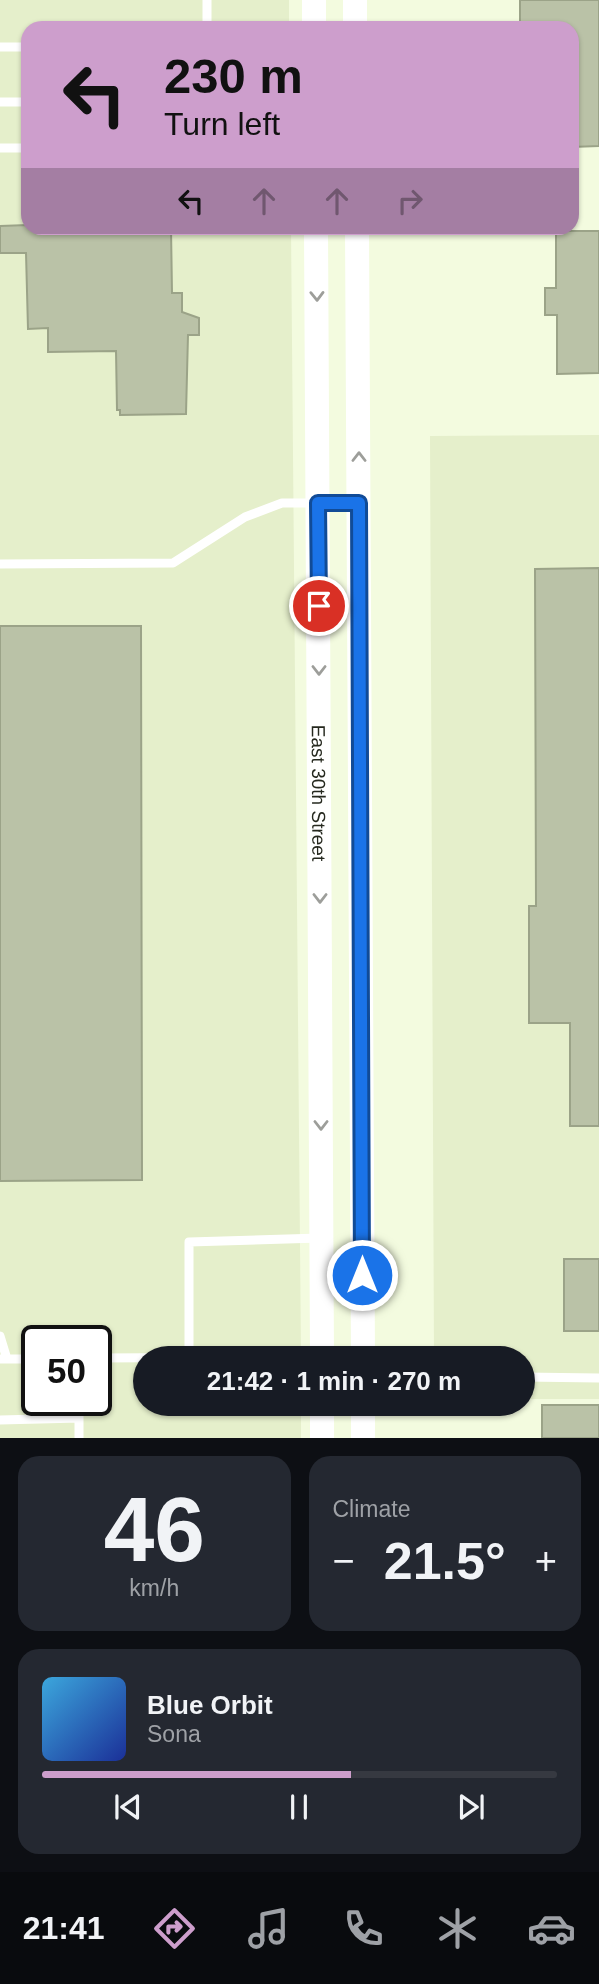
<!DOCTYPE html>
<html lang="en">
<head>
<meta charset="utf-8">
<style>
  body { margin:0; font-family:Helvetica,sans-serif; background:#242831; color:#f1f3f6; height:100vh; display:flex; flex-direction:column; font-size:26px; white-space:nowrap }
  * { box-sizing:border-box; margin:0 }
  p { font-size:23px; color:#9ea1a6 }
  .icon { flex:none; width:38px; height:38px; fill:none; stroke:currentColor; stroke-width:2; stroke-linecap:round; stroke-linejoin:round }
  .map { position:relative; height:1438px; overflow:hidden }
  .side { display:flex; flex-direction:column; gap:18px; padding:18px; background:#0d0f14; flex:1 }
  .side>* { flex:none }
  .hud { position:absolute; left:21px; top:21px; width:558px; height:214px; border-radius:21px; box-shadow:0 2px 5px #0004; background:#cd9ecc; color:#111; overflow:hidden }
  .speed { position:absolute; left:21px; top:1325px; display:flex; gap:14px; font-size:35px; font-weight:700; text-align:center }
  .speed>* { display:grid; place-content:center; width:91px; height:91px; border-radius:50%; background:#171b24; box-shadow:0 2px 5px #0004; line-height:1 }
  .speed .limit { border:4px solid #111; border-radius:10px; background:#fff; color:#111 }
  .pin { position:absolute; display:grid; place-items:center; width:60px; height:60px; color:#fff; margin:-30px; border:4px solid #fff; border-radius:50%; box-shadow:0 2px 7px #0007 }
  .me { position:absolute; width:77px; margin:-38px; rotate:0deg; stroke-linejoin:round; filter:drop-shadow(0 0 5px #0008) }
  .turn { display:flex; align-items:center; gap:24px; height:147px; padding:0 28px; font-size:32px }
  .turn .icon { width:91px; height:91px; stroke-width:2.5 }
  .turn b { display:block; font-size:49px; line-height:60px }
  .lanes { display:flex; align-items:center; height:66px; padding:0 28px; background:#0003; justify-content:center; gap:35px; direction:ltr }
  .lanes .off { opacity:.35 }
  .big { font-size:52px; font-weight:700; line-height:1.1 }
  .side .card { flex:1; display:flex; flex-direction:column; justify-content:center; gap:10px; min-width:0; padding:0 24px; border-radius:21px; background:#242831 }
  .side .dial { align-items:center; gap:0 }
  .dial b { font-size:91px; line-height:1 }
  .song { display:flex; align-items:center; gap:21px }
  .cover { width:84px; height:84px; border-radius:10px; background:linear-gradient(135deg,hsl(200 70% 55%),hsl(230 70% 35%)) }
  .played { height:7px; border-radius:4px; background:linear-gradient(90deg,#cd9ecc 60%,#363941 60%) }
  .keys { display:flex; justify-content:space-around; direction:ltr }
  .heat { display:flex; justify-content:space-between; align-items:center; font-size:38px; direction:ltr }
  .side .tiles { flex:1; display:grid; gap:18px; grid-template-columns:1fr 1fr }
  .card:last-child { grid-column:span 2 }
  .trip { position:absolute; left:133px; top:1346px; width:402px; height:70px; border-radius:35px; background:#171b24; box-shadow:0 2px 5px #0004; font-weight:700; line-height:70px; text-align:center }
  .tabs { display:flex; height:112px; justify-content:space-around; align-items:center; background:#090b0e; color:#9ea1a6 }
  .tabs .icon { width:49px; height:49px }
  .tabs .current { color:#cd9ecc }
  .tabs b { font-size:32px; color:#f1f3f6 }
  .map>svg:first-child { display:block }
  .built { fill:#e5efcb; fill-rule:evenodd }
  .building { fill:#bac2a7; stroke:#9ba388; stroke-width:2 }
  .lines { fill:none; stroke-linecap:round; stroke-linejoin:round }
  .service { stroke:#fff; stroke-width:9 }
  .secondary { stroke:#fff; stroke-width:24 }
  .oneway { stroke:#9d9e9a }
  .route-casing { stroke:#114b97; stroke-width:18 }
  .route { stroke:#1a73e8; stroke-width:12 }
  .labels { text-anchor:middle; stroke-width:5; stroke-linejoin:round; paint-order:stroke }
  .street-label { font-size:19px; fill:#25281e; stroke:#f3fbdf }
</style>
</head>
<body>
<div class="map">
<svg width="599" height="1438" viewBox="0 0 599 1438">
  <rect width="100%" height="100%" fill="#f3fbdf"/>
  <path class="built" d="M 0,0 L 289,0 L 289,28 L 28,28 L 28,228 L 291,228 L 301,1358 L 145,1358 L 145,1404 L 301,1404 L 301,1438 L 0,1438 ZM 37,1340 L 96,1340 L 96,1400 L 37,1400 Z
    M 599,435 L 599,1399 L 523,1399 L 523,1358 L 434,1358 L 430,436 Z"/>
  <path class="building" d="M 520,0 L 599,0 L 599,146 L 572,147 L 572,28 L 520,28 Z
    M 28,225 L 171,228 L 172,293 L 182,293 L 182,312 L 199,318 L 199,335 L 188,335 L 186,414 L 120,415 L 120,410 L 117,410 L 116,351 L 48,352 L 48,328 L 28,329 L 26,253 L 0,253 L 0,226 Z
    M 556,231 L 599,231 L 599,373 L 557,374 L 557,315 L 545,315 L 545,288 L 556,288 Z
    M 599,568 L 599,1126 L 570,1126 L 570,1023 L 529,1023 L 529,906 L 536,906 L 535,569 Z
    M 0,626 L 141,626 L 142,1180 L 0,1181 Z
    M 564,1259 L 599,1259 L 599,1331 L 564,1331 Z
    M 542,1405 L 599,1405 L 599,1438 L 542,1438 Z"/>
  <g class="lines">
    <path class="service" d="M 207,28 L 207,0
      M 0,47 L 28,47
      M 0,102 L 28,102
      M 0,148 L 28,148
      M 0,564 L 173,563 L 245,517 L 282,503 L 315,503
      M 0,1336 L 7,1359
      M 96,1358 L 318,1357
      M 189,1358 L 189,1242 L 320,1238
      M 0,1359 L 37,1359
      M 523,1377 L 599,1378
      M 79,1400 L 79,1438
      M 0,1420 L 79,1418"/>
    <g class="secondary">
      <path d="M 314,0 L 314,28"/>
      <path d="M 355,0 L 355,28"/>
      <path id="s1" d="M 316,228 L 322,1358"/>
      <path d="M 357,228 L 363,1358"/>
      <path d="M 322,1404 L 322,1438"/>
      <path d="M 363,1404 L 363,1438"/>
    </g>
  </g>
  <defs><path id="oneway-chevron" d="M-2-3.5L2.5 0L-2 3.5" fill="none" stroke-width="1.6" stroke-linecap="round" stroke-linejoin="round" transform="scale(1.75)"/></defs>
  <g class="oneway">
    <use href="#oneway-chevron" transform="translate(317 296) rotate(89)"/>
    <use href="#oneway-chevron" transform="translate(359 457) rotate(-90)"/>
    <use href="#oneway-chevron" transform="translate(319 670) rotate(90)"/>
    <use href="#oneway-chevron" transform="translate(320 898) rotate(90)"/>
    <use href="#oneway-chevron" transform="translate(321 1125) rotate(90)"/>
  </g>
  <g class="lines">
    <defs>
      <path id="route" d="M 319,606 L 318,503 L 359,503 L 362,1275"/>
    </defs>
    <use href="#route" class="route-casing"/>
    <use href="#route" class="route"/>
  </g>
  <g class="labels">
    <g class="street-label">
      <text dy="7" stroke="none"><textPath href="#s1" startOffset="565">East 30th Street</textPath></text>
    </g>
  </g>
</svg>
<div class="speed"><div class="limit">50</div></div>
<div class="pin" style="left:319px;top:606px;background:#d93025"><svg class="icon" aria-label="arrive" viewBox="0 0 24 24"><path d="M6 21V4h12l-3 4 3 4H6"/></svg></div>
<svg class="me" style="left:362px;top:1275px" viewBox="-20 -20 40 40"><circle r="17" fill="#1a73e8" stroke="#fff" stroke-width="3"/><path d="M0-11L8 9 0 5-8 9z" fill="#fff"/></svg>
<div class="trip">21:42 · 1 min · 270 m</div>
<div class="hud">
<div class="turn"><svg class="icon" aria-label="left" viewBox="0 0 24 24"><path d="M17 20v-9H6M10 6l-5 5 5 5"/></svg><div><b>230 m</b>Turn left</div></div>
<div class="lanes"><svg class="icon" aria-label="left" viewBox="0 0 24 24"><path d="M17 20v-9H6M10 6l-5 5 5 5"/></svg><svg class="icon off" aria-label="ahead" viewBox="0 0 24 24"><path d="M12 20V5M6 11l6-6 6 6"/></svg><svg class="icon off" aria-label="ahead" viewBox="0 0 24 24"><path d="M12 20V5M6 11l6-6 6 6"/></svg><svg class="icon off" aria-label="right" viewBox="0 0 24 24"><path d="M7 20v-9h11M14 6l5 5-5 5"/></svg></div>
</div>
</div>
<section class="side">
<div class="tiles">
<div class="card dial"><b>46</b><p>km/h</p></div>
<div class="card"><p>Climate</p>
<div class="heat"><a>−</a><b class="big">21.5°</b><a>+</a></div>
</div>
<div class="card">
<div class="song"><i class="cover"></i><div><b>Blue Orbit</b><p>Sona</p></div></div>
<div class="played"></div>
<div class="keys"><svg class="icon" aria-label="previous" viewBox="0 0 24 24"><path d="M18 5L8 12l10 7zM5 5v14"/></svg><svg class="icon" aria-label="pause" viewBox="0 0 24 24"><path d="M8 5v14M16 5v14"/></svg><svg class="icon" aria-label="next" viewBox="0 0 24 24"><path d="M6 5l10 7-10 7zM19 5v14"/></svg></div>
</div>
</div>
</section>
<nav class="tabs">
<b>21:41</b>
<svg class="icon current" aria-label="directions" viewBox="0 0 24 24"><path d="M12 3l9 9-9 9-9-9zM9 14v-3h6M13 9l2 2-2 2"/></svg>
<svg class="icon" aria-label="music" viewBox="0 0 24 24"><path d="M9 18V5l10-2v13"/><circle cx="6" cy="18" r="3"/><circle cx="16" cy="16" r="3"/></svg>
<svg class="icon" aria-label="phone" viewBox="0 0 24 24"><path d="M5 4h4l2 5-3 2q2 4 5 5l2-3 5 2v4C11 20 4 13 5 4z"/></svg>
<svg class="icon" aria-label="climate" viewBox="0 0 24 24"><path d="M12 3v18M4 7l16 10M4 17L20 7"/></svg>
<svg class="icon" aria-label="car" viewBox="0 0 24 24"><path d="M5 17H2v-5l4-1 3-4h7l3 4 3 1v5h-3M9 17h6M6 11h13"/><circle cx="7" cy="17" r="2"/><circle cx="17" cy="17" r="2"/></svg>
</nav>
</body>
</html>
